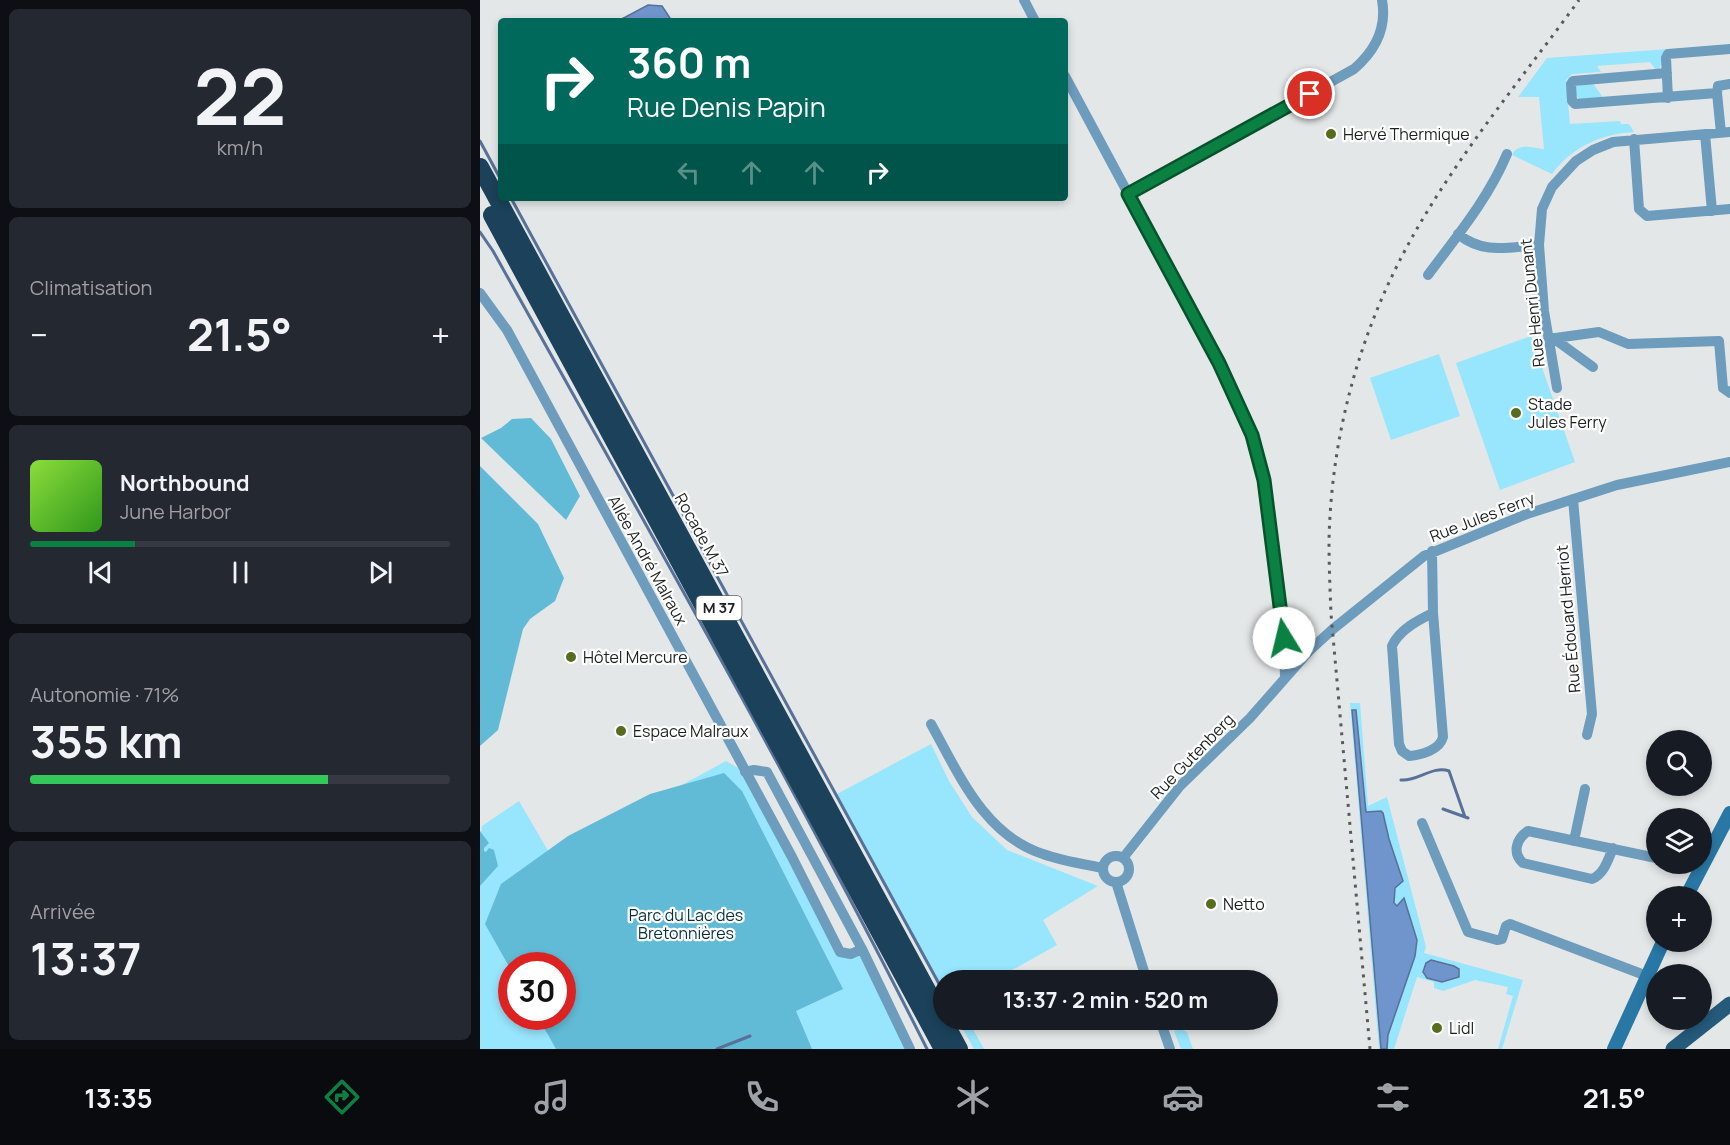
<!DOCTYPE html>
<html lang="fr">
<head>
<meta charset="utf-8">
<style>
  body { margin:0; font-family:Manrope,sans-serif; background:#242831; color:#f1f3f6; height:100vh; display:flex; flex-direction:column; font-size:22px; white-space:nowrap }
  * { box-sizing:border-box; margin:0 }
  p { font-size:20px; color:#9ea1a6 }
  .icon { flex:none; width:33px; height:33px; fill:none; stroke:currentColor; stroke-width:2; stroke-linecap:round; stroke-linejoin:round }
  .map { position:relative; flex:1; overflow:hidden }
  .panel { display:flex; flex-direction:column; gap:9px; padding:9px; background:#0d0f14; width:480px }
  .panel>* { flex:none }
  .top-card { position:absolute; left:18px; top:18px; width:570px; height:183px; border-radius:6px; box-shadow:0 3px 9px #0003; background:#00695c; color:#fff; overflow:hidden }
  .buttons { position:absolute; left:1166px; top:730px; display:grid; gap:12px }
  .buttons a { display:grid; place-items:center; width:66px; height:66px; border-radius:50%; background:#171b24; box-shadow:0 3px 9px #0003; font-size:30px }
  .speed { position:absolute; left:18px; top:952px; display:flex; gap:12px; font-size:30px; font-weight:700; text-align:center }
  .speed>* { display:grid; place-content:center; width:78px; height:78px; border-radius:50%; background:#171b24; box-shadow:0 3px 9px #0003; line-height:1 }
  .speed .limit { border:9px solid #d22; background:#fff; color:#111 }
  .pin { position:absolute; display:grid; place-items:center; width:51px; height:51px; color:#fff; margin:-26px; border:3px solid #fff; border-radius:50%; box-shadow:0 2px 6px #0007 }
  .me { position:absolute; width:66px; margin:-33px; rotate:351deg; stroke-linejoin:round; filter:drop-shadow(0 0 4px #0008) }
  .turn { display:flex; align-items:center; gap:21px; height:126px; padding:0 30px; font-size:27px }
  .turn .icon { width:78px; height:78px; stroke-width:2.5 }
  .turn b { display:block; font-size:42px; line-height:51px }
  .lanes { display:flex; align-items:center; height:57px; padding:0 30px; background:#0003; justify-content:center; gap:30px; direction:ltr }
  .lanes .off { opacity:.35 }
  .big { font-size:45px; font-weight:700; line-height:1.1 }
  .panel .widget { flex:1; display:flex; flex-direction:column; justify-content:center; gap:9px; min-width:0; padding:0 21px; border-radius:9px; background:#242831 }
  .panel .dial { align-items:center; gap:0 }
  .dial b { font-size:78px; line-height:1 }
  .song { display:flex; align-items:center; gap:18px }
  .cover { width:72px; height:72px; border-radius:9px; background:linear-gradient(135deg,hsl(90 70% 55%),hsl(110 70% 35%)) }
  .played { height:6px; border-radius:3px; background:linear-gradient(90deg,#0b8043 25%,#363941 25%) }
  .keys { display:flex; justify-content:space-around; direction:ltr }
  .heat { display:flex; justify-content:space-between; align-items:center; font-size:33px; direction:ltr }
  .charge { height:9px; border-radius:4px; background:linear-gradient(90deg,#34c759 71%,#363941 0) }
  .trip { position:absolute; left:453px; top:970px; width:345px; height:60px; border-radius:30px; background:#171b24; box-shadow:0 3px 9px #0003; font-weight:700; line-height:60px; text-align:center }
  .tabs { display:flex; height:96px; justify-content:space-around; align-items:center; background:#090b0e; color:#9ea1a6 }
  .tabs .icon { width:42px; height:42px }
  .tabs .current { color:#0b8043 }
  .tabs b { font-size:27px; color:#f1f3f6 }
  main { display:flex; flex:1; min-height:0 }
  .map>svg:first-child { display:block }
  .green { fill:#98e5fe; fill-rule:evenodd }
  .forest { fill:#62bbd6 }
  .water { fill:#7094cc; stroke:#577198; stroke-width:1.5 }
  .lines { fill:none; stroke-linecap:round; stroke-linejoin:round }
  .stream { stroke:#577198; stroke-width:3 }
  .street { stroke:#6e9cbc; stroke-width:10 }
  .secondary { stroke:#2977a5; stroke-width:14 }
  .primary { stroke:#255a7b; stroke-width:15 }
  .highway { stroke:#1b425a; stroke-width:18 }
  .rail { stroke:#585b5b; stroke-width:3; stroke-dasharray:3 6; stroke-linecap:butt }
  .route-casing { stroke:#07532c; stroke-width:15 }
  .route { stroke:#0b8043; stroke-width:10 }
  .poi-dot { fill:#566d1d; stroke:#fff; stroke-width:2 }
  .labels { text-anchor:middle; stroke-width:4.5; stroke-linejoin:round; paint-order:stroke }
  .shield { fill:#fff; stroke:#626363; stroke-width:1.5 }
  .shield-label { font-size:15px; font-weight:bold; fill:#1e2020 }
  .poi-label { font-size:16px; fill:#1e2020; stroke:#fff; text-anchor:start }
  .street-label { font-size:16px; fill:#1e2020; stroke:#fff }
  .park-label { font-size:16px; fill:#04303b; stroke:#fff }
</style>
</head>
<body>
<main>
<section class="panel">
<div class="widget dial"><b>22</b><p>km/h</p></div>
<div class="widget"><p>Climatisation</p>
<div class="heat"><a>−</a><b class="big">21.5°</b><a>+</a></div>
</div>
<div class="widget">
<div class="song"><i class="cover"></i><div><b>Northbound</b><p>June Harbor</p></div></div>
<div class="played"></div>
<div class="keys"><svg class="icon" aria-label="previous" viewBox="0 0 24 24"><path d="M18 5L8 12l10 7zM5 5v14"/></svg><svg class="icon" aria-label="pause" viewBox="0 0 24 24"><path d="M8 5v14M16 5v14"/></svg><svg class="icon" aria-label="next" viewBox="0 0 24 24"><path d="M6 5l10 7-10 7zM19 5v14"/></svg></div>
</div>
<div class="widget"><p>Autonomie · 71%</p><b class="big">355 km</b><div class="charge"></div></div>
<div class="widget"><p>Arrivée</p><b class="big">13:37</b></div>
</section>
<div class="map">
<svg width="1250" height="1049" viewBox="0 0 1250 1049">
  <rect width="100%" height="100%" fill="#e4e7e8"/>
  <path class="green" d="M 1188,49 L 1179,69 L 1176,70 L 1170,62 L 1117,66 L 1121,72 L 1092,74 L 1086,80 L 1090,124 L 1140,121 L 1141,124 L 1149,124 L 1154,132 C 1121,134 1092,147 1072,174 L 1032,155 C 1038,142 1052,148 1064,149 L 1059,97 L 1038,97 L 1067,58 Z
    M 1112,82 L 1124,99 L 1099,99 L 1096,95 L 1096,86 Z
    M 1051,336 L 1095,462 L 1020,490 L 976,363 Z
    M 959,354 L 980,416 L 911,440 L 890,378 Z
    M 870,703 L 880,703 L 888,806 L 907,797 L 946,947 L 944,953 L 1043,980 L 1022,1049 L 1018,1049 L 1033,996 L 1026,994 L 1028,987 L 995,980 L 963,991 L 954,988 L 954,982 L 937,977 L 914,1049 L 899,1049 Z
    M 451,744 L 469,781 L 492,817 L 527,850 L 618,886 L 563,920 L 577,945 L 536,968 L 505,981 L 464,981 L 463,989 L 457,981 L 357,794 Z
    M 246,761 L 265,772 L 360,952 L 382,949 L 430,1049 L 0,1049 L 0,840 L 2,826 L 39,801 L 71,856 ZM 32,966 L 82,966 L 82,1017 L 32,1017 Z
    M 478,1020 L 488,1020 L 504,1049 L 494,1049 Z
    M 701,1029 L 707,1032 L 713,1049 L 701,1049 L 694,1031 Z"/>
  <path class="forest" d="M 51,418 L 71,439 L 100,496 L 86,520 L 1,438 L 21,428 L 32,419 Z
    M 0,466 L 58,524 L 84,578 L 75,601 L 50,619 L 43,629 L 18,730 L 0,746 Z
    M 244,773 L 262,791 L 363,989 L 316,1011 L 332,1049 L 76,1049 L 58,1017 L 82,1017 L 82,966 L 32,966 L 31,970 L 5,924 L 21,884 L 88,836 L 170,794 Z
    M 0,831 L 9,843 L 4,848 L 4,851 L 6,852 L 9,848 L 14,850 L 18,866 C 12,873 6,879 0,886 Z"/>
  <path class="water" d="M 168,5 L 182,6 L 192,21 L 138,21 Z
    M 872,710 L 876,710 L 886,812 L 901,811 L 903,813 L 909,839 L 923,881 L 915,888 L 914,903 L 917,906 L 924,898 L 937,940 L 935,956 L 908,1035 L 907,1049 L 901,1049 Z
    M 951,960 L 974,966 L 979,969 L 979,977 L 962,982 L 947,978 L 943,972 L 946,963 Z"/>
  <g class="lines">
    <path class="stream" d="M 0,141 L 21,180
      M 31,198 L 464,993
      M 0,232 L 13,251 C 160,515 311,778 447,1049
      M 921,780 C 937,782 953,765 969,771 L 985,817
      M 963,809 L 988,818
      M 237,1049 L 270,1036"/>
    <path class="street" d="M 544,0 L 555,21
      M 1187,73 L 1093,81 L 1091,84 L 1092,101 L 1095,104 L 1237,93 L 1241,133
      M 585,76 L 739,363 L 772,435 L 784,480 L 791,527 L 804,638 L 805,677
      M 1237,93 L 1238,86 L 1250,84
      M 1188,98 L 1186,58 L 1188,54 L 1250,49
      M 1225,134 L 1232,211
      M 1154,139 L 1159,209 L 1167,216 L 1250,209
      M 648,194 L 874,69 C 895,51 907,28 902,0
      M 978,234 C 1004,255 1028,247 1059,245
      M 948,275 C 977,236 1008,199 1027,154
      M 0,293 L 27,330 L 312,857 L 360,952 L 371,954 L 382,949
      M 1073,338 L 1113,367
      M 1068,339 L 1119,332 L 1148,344 L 1239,341 L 1243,388 L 1250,393
      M 1077,388 L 1064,311 L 1059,245 L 1062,209 L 1072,187 L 1096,161 L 1113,150 L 1133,142 L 1250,132
      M 1093,499 L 1112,714 L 1107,735
      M 952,551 L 953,613 L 963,737 C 960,750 941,755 929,756 L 922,751 L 919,744 L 912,646 C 919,630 938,620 953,613
      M 804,638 L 817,649 L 830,650
      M 451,724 C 479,774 504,835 563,854 C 582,861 603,864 623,868
      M 265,772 L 274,770 L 287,772 L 382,949 L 430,1049
      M 942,823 L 988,932 L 1017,940 L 1022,939 L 1026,926 L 1030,924 L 1167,976
      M 1094,841 L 1105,789
      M 1133,848 C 1128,860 1124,874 1112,879 L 1043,863 C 1032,853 1036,839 1048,831 L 1176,858
      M623 869a13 13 0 1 1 26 0a13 13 0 1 1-26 0Z
      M 643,858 L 700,786 L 770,718 L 830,650 L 853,629 L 944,556 L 1047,514 L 1137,485 L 1250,462
      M 1204,864 L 1221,868
      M 636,882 L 667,981
      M 680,1020 L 690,1049"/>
    <path class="secondary" d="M 1206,897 L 1250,813
      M 1134,1049 L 1183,942"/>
    <path class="primary" d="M 1193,1049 L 1250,1004"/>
    <path class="highway" d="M 0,167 L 479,1049
      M 12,215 L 463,1049"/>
    <path class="rail" d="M 890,1049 L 851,614 C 850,589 849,565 849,541 C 851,443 876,345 921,258 C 969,165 1038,84 1099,0"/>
  </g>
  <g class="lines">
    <defs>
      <path id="route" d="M 804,638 L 784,480 L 772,435 L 739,363 L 648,194 L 830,94"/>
    </defs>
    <use href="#route" class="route-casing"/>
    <use href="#route" class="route"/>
  </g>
  <g class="poi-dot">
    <circle cx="851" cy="134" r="6"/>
    <circle cx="1036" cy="413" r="6"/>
    <circle cx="91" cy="657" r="6"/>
    <circle cx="141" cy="731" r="6"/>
    <circle cx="731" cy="904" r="6"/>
    <circle cx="957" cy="1028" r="6"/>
  </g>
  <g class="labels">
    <rect class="shield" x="216.5" y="596" width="45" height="24" rx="4.5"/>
    <g class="shield-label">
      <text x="239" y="613">M 37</text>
    </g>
    <g class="poi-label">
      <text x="863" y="140">Hervé Thermique</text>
      <text x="1048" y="410">Stade<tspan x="1048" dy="18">Jules Ferry</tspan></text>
      <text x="103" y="663">Hôtel Mercure</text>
      <text x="153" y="737">Espace Malraux</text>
      <text x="743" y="910">Netto</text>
      <text x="969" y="1034">Lidl</text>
    </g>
    <g class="street-label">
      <text transform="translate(1052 303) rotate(-96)" y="6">Rue Henri Dunant</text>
      <text transform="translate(1002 517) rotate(-21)" y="6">Rue Jules Ferry</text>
      <text transform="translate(222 535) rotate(61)" y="6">Rocade M 37</text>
      <text transform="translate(168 560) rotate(61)" y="6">Allée André Malraux</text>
      <text transform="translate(1088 619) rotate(-95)" y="6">Rue Édouard Herriot</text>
      <text transform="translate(712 756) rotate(-46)" y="6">Rue Gutenberg</text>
    </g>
    <g class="park-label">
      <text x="206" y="921">Parc du Lac des<tspan x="206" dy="18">Bretonnières</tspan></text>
    </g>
  </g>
</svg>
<div class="buttons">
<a><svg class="icon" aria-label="search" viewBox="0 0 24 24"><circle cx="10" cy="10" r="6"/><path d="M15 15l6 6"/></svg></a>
<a><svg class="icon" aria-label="layers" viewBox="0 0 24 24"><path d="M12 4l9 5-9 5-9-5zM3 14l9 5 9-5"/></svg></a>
<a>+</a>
<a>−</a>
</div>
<div class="speed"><div class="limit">30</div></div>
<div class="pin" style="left:830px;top:94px;background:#d93025"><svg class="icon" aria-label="arrive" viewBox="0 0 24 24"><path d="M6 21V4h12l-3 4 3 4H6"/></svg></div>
<svg class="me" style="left:804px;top:638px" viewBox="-20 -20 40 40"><circle r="19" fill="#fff"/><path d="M0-13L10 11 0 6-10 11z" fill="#0b8043"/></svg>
<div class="trip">13:37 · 2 min · 520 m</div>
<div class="top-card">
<div class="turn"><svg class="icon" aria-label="right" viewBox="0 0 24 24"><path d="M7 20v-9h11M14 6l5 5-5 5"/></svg><div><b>360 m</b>Rue Denis Papin</div></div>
<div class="lanes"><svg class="icon off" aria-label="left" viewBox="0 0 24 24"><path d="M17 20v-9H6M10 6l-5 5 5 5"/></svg><svg class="icon off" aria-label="ahead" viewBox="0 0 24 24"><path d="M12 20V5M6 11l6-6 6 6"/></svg><svg class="icon off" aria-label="ahead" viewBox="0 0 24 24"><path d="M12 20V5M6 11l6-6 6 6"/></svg><svg class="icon" aria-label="right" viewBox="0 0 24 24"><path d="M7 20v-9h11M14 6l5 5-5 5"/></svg></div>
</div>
</div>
</main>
<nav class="tabs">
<b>13:35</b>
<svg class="icon current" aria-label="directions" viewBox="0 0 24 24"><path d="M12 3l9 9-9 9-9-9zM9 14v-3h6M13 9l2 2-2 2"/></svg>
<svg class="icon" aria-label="music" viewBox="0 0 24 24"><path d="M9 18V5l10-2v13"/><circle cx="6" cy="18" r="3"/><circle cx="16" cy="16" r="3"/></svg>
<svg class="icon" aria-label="phone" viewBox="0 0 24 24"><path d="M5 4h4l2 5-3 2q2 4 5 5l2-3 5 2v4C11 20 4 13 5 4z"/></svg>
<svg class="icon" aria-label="climate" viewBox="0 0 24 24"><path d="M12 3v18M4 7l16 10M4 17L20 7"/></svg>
<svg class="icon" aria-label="car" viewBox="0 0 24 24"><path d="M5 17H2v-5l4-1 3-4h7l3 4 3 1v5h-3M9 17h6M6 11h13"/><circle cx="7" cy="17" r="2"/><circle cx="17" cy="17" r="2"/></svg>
<svg class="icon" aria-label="filters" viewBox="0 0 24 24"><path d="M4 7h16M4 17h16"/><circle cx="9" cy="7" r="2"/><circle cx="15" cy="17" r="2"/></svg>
<b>21.5°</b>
</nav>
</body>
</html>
